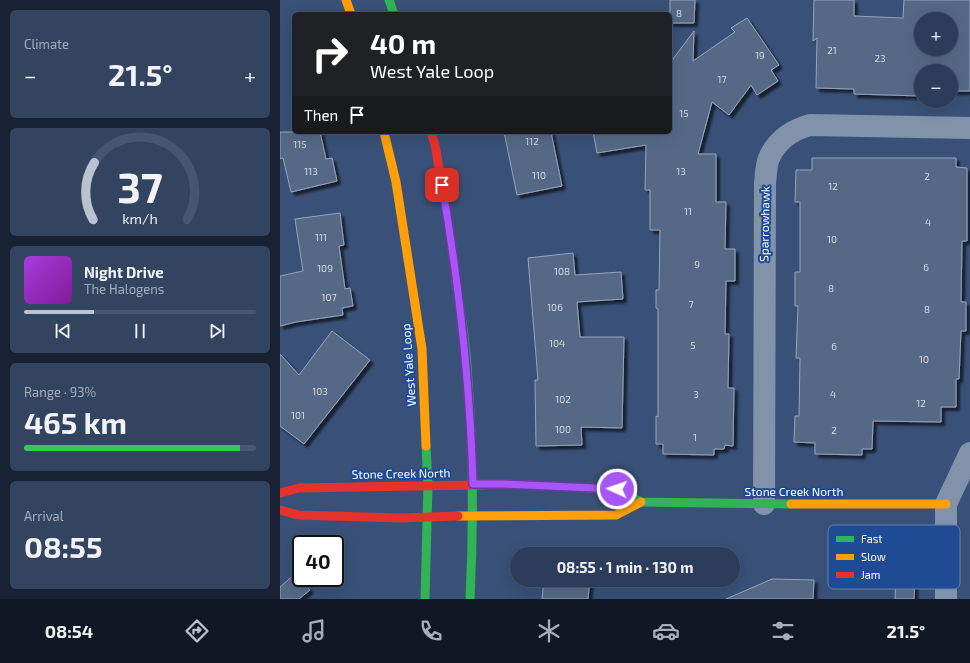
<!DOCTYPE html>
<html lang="en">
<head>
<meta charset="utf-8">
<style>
  body { margin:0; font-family:"Exo 2",sans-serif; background:#334460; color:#f1f3f6; height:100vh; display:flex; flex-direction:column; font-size:15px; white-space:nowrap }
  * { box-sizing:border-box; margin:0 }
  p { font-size:13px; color:#a6aebb }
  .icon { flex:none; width:22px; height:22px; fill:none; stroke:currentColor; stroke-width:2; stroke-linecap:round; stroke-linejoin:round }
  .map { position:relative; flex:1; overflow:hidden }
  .drawer { display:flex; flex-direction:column; gap:10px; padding:10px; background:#182232; width:280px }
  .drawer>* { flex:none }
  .guide { position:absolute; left:12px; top:12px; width:380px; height:122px; border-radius:6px; box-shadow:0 4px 16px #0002,0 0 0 1px #475670; background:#202124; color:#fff; overflow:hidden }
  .buttons { position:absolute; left:634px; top:12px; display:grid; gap:8px }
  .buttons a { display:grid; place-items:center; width:44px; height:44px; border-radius:50%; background:#2b3d5a; box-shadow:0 4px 16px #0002,0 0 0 1px #475670; font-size:20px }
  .speed { position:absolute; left:12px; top:535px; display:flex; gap:8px; font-size:20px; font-weight:700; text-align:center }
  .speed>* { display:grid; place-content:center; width:52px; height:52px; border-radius:50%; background:#2b3d5a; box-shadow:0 4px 16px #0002,0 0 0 1px #475670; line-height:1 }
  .speed .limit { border:2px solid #111; border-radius:6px; background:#fff; color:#111 }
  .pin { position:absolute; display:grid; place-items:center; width:34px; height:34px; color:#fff; margin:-17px; border-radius:8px; box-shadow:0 2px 6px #0006 }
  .me { position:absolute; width:44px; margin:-22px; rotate:273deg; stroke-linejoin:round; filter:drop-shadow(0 0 3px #0008) }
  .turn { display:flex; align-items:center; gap:14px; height:84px; padding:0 12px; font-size:18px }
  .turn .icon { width:52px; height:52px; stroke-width:2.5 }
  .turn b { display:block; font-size:28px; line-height:34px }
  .then { display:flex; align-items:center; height:38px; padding:0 12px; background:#0003; gap:8px; font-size:15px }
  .big { font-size:30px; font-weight:700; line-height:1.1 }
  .drawer .tile { flex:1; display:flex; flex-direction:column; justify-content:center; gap:6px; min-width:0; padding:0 14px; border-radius:6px; background:#334460 }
  .drawer .dial { align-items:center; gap:0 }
  .dial svg { height:104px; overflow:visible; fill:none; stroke:#475670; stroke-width:7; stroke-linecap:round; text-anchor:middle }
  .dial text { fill:#f1f3f6; stroke:none }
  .song { display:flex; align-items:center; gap:12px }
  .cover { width:48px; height:48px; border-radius:6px; background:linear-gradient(135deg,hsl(280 70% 55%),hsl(290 70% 35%)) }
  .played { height:4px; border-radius:2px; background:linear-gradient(90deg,#bac2d0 30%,#475670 30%) }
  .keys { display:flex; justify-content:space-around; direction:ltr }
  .heat { display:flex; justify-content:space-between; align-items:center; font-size:22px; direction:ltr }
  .charge { height:6px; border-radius:3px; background:linear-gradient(90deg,#34c759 93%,#475670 0) }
  .trip { position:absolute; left:230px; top:547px; width:230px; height:40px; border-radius:20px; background:#2b3d5a; box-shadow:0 4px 16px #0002,0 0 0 1px #475670; font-weight:700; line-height:40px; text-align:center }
  .dock { display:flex; height:64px; justify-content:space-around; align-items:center; background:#111824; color:#a6aebb }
  .dock .icon { width:28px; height:28px }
  .dock .current { color:#bac2d0 }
  .dock b { font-size:18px; color:#f1f3f6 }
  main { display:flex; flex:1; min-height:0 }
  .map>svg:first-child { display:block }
  .building { fill:#556987; stroke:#96a4b9; fill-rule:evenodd; filter:url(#shadow) }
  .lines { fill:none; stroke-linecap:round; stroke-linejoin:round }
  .street { stroke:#8192ab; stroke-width:22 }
  .fast { stroke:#30b455; stroke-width:9 }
  .slow { stroke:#ff9f0a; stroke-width:9 }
  .jam { stroke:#e5322d; stroke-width:9 }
  .route-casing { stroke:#6d37a1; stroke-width:10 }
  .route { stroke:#a855f7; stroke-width:7 }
  .labels { text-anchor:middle; stroke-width:4; stroke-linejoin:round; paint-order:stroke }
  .number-label { font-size:10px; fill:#d4dae1 }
  .street-label { font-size:12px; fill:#fff; stroke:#1e4b93 }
  .key { fill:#1e4b93; stroke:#6281b3; stroke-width:1 }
  .key-label { font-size:11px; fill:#fff }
</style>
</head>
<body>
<main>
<section class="drawer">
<div class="tile"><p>Climate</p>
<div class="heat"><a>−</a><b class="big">21.5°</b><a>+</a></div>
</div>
<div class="tile dial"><svg viewBox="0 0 100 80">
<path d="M14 69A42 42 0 1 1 86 69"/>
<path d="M14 69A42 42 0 0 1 15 25" stroke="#bac2d0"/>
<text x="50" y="56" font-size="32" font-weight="700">37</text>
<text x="50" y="72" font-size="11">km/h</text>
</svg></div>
<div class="tile">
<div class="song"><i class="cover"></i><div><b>Night Drive</b><p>The Halogens</p></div></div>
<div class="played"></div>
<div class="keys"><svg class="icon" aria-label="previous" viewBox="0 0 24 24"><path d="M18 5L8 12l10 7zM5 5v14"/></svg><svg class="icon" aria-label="pause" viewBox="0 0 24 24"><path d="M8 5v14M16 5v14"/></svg><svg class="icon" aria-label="next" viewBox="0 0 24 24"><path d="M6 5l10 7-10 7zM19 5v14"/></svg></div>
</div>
<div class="tile"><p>Range · 93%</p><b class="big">465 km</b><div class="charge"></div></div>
<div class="tile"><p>Arrival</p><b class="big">08:55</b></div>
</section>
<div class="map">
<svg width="690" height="599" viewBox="0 0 690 599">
  <defs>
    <filter id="shadow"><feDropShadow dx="3.5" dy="3.5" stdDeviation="1" flood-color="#0009"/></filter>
  </defs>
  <rect width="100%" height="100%" fill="#395178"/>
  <path class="building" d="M 390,0 L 415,0 L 414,23 L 390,23 Z
    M 534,0 L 574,0 L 574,16 L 623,18 L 624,0 L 690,0 L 690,91 L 671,91 L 671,71 L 641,71 L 641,96 L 574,94 L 574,89 L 536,88 L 537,38 L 533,41 ZM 641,19 L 671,19 L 671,49 L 641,49 Z
    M 467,18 L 499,65 L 491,70 L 498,81 L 477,95 L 471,85 L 449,115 L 432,102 L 418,154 L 436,154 L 436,202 L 446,202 L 445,249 L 455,249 L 455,281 L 446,281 L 445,334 L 449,334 L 448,388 L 454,388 L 453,446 L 445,445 L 444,449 L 434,449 L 434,455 L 383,454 L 383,444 L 376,444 L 376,416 L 378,417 L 378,309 L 376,308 L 376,290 L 379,290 L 380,230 L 370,230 L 370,190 L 365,190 L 366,145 L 317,153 L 313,132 L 390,132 L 390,63 L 414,31 L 413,61 L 455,32 L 451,28 Z
    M 0,132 L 40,132 L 46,159 L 52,158 L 57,181 L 11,192 L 3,158 L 0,159 Z
    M 224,132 L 271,132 L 282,186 L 237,195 Z
    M 532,158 L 676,158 L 676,167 L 687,168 L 687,241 L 682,241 L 681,302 L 686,302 L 686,331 L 681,331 L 679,379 L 676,379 L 676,407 L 661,407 L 661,422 L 593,421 L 592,449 L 582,449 L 582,455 L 535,454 L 535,443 L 514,442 L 515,416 L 519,416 L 520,358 L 516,358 L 518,306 L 515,306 L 515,272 L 520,272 L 520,202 L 515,202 L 516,170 L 532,170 Z
    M 60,213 L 64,245 L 59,246 L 65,289 L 70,288 L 73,306 L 62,308 L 63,315 L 16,322 L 0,326 L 0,276 L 23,271 L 15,219 Z
    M 293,253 L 295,275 L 341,272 L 343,299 L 297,302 L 300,337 L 344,337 L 342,428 L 301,427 L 302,445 L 256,446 L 255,380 L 258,380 L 248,258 Z
    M 52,331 L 90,360 L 24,444 L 0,426 L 0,354 L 19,375 Z
    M 16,573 L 30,590 L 19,599 L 0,599 L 0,587 Z
    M 616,576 L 635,577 L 634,599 L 615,599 Z
    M 492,579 L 534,580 L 533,599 L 446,599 Z
    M 264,580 L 310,580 L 308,599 L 262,599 Z"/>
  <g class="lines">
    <path class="street" d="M 484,504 L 485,183 C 486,175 486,165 489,158 C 497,140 512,130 530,125 L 690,128
      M 666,599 L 666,504 L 690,453"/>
    <path class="fast" d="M 109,0 L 114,14
      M 176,281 C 180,309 185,337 187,366 C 193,443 194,521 190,599
      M 195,485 L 223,484 L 337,489 L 361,502 L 511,504
      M 145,599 L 148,485 L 146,446"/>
    <path class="slow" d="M 66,0 L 71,14
      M 104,132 L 116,182 L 142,349 L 146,446
      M 511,504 L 666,504
      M 178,516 L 336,515 L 361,502"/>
    <path class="jam" d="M 151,132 L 155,145 L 169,225 L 176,281
      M 0,493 L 19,488 L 195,485
      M 0,510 L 18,515 L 121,518 L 178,516"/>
  </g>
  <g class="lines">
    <defs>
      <path id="route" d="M 162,185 C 179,284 190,384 193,484 L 223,484 L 337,489"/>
    </defs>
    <use href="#route" class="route-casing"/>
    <use href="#route" class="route"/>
  </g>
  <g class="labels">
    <g class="number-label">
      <text x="399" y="17">8</text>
      <text x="552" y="54">21</text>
      <text x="480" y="59">19</text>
      <text x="600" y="62">23</text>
      <text x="442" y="83">17</text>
      <text x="404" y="117">15</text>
      <text x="252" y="145">112</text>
      <text x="20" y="148">115</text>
      <text x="31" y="175">113</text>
      <text x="401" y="175">13</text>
      <text x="259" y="179">110</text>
      <text x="647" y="180">2</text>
      <text x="553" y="190">12</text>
      <text x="408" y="215">11</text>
      <text x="648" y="226">4</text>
      <text x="41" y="241">111</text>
      <text x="552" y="243">10</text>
      <text x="417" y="268">9</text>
      <text x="646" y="271">6</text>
      <text x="45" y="272">109</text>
      <text x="282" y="275">108</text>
      <text x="551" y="292">8</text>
      <text x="49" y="301">107</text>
      <text x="411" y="308">7</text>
      <text x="275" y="311">106</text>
      <text x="647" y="313">8</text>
      <text x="277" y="347">104</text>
      <text x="413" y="349">5</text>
      <text x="554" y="350">6</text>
      <text x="644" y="363">10</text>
      <text x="40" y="395">103</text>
      <text x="416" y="398">3</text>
      <text x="553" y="398">4</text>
      <text x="283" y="403">102</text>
      <text x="641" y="407">12</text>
      <text x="18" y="419">101</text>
      <text x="283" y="433">100</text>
      <text x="554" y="434">2</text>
      <text x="415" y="441">1</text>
    </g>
    <g class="street-label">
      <text transform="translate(485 224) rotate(-89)" y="4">Sparrowhawk</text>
      <text transform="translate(129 365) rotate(-94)" y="4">West Yale Loop</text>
      <text transform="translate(121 474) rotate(-1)" y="4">Stone Creek North</text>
      <text x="514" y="496">Stone Creek North</text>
    </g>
  </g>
  <rect x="548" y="525" width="132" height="64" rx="6" class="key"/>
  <rect x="556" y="536" width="18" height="6" fill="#30b455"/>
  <rect x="556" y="554" width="18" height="6" fill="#ff9f0a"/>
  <rect x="556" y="572" width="18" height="6" fill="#e5322d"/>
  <g class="key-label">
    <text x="581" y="543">Fast</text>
    <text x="581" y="561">Slow</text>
    <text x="581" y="579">Jam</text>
  </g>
</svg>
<div class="buttons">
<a>+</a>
<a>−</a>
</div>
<div class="speed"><div class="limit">40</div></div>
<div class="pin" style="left:162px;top:185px;background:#d93025"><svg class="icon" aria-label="arrive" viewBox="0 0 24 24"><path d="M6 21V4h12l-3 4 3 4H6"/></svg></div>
<svg class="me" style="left:337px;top:489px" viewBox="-20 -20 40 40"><circle r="17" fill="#a855f7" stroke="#fff" stroke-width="3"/><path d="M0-11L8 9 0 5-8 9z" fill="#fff"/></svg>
<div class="trip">08:55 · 1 min · 130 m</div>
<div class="guide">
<div class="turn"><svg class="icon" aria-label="right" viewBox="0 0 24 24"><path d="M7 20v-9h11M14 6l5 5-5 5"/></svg><div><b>40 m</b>West Yale Loop</div></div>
<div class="then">Then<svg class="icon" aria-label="arrive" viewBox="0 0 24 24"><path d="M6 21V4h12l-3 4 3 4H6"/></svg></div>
</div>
</div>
</main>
<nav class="dock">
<b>08:54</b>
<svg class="icon current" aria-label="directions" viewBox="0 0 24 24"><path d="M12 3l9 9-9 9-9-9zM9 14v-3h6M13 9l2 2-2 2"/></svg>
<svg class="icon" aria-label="music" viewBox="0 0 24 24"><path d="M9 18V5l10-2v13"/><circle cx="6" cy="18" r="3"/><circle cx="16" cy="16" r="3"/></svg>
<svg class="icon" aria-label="phone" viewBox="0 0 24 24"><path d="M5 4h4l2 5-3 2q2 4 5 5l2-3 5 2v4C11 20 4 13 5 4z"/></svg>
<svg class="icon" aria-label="climate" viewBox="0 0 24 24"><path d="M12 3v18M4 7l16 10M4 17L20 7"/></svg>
<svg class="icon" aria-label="car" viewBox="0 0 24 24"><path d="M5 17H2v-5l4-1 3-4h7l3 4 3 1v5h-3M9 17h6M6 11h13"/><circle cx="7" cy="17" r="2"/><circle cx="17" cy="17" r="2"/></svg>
<svg class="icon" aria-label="filters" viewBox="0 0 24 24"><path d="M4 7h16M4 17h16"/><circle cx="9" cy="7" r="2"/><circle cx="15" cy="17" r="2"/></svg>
<b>21.5°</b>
</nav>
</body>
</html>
